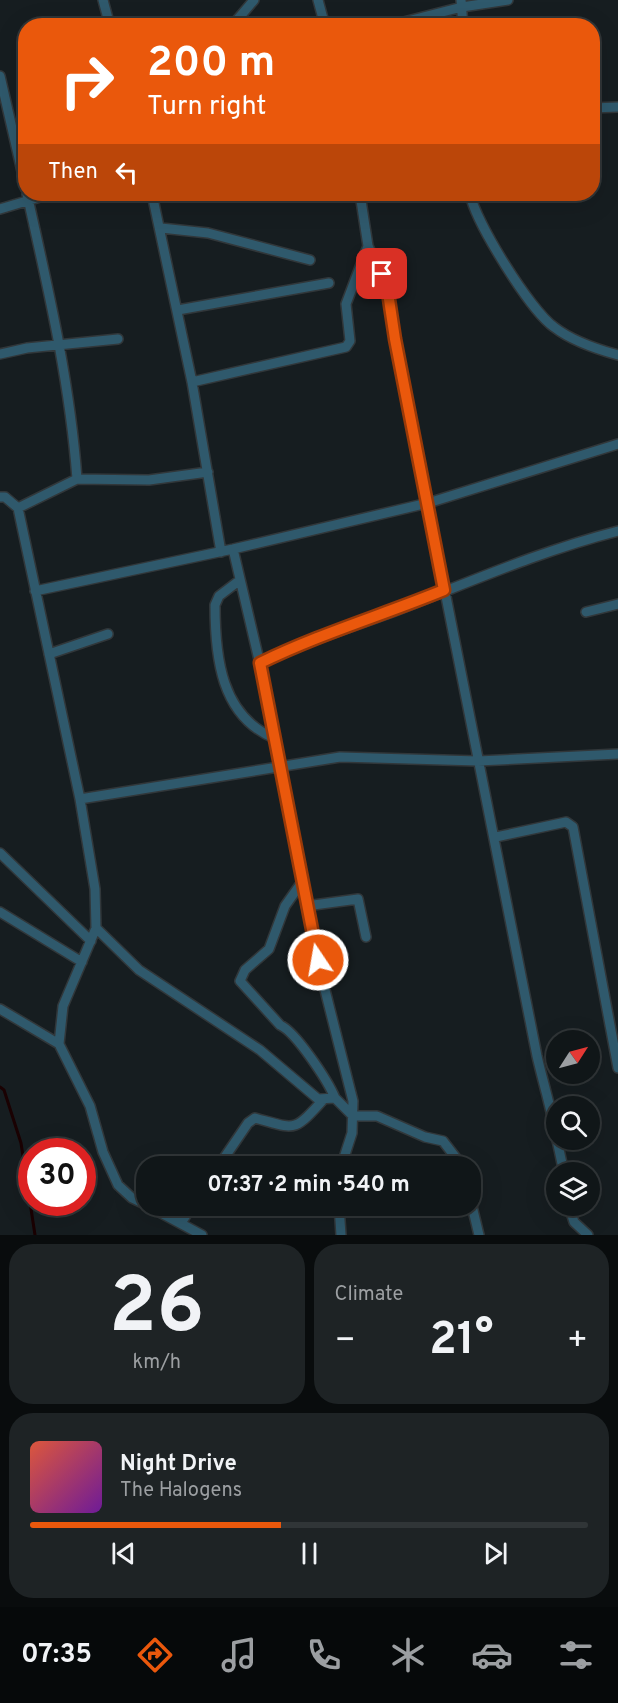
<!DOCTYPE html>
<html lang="en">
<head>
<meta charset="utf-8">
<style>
  body { margin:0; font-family:Overpass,sans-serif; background:#1e2325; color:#f1f3f6; height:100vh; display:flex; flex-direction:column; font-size:22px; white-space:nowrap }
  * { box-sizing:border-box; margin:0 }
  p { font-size:20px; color:#9c9fa2 }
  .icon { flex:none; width:33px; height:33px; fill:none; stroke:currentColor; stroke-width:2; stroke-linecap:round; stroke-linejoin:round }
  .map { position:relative; height:1235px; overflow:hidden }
  .sheet { display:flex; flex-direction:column; gap:9px; padding:9px; background:#090c0d; flex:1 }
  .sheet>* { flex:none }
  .top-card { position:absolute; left:18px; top:18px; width:582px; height:183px; border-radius:24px; box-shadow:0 6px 24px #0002,0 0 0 2px #303537; background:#ea580c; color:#fff; overflow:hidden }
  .needle { width:39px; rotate:54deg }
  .tools { position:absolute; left:546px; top:1030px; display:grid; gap:12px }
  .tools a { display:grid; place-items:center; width:54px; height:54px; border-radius:50%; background:#101618; box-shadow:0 6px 24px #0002,0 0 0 2px #303537; font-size:30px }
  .speed { position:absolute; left:18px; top:1138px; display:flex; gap:12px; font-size:30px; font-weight:700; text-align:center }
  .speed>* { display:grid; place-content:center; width:78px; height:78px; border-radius:50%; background:#101618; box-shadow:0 6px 24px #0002,0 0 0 2px #303537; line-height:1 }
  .speed .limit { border:9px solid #d22; background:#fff; color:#111 }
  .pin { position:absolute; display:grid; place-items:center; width:51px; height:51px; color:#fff; margin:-26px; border-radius:12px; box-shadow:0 3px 9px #0006 }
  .me { position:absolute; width:66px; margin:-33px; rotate:348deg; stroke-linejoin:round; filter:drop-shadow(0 0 4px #0008) }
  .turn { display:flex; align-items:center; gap:21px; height:126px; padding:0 30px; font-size:27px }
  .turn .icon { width:78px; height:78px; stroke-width:2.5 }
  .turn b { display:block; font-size:42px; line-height:51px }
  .then { display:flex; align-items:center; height:57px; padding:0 30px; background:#0003; gap:12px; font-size:22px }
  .big { font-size:45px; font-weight:700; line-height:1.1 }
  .sheet .tile { flex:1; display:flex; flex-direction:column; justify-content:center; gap:9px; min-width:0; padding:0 21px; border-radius:24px; background:#1e2325 }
  .sheet .dial { align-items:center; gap:0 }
  .dial b { font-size:78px; line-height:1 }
  .song { display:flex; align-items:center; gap:18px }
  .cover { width:72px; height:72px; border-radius:9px; background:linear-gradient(135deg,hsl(10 70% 55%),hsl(280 70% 35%)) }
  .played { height:6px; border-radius:3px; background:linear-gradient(90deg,#ea580c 45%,#303537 45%) }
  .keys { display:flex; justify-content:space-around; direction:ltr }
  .heat { display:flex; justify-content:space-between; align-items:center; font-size:33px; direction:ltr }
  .sheet .tiles { flex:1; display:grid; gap:9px; grid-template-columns:1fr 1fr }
  .tile:last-child { grid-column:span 2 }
  .trip { position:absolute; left:136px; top:1156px; width:345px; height:60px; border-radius:24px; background:#101618; box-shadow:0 6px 24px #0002,0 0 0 2px #303537; font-weight:700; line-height:60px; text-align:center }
  .tab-bar { display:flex; height:96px; justify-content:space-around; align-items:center; background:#06090a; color:#9c9fa2 }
  .tab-bar .icon { width:42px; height:42px }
  .tab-bar .selected { color:#ea580c }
  .tab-bar b { font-size:27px; color:#f1f3f6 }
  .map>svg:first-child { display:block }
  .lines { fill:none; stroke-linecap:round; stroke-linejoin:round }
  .stream { stroke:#1a0102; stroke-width:3 }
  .street-casing { stroke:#31373a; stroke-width:12 }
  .street { stroke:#2f596c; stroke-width:9 }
  .route-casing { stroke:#983908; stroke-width:15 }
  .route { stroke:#ea580c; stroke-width:10 }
</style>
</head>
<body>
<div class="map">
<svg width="618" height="1235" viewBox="0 0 618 1235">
  <rect width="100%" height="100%" fill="#161d20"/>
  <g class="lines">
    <path class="stream" d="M 0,1087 L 4,1090 L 21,1143 L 35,1235"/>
    <defs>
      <path id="street" d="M 103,0 L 110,26
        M 318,0 L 325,26
        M 461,0 L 463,26
        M 232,26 L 254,0
        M 388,26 L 462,7 L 508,0
        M 0,76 L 26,189
        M 592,108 L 618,107
        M 27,194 C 48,288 70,382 77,479 L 18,508 L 80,799 L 95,889 L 96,928 L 63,1006 L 59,1044 L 90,1106 L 103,1152 L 118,1185 L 132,1198 L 147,1205
        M 152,194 L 192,382 L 221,552
        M 360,194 L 368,246 L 387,287 L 395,339 C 443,578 490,817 537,1056 C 543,1082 551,1108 556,1135
        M 470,194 C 476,223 530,310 554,327 C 572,341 596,349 618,355
        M 0,209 L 50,194
        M 161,228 L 208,233 L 310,260
        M 178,310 L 329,283
        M 0,354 L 27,348 L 118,339
        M 192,382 L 346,347 L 350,341 L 346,304 L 368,246
        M 77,479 L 149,480 L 208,472
        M 0,497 L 5,497 L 18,508
        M 233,549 L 263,677 L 322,978 L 353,1101 L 352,1133 L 341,1167
        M 240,580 L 219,596 L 215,605 C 215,657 221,716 274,738
        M 35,591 L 233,549 L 428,503 L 618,444
        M 586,612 L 618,604
        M 49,654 L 108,634
        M 260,663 C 301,643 344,630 387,614 C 463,585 539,551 618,531
        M 80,799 L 340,757 L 478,761 L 618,754
        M 496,837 L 566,822 L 573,827 L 618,1068
        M 0,853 L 91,941
        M 302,882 L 285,906 L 269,949 L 245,970 L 240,981 L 280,1025 C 296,1032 328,1081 335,1098
        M 306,906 L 358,899 L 366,937
        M 0,912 L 82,962
        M 96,928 L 139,970 L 260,1050 L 318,1099 L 335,1098 L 353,1116 L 377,1116 L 425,1137 L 443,1141 L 463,1167
        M 0,1009 L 59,1044
        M 557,1140 L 564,1173
        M 218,1167 L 248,1123 L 255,1118 C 296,1129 293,1133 323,1100
        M 471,1202 L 479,1235
        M 148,1206 L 202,1235
        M 339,1206 L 341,1235
        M 569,1206 L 574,1222 L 588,1235
        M 181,1223 L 192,1206"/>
    </defs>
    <use href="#street" class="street-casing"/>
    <use href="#street" class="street"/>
  </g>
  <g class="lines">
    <defs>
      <path id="route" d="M 318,960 L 260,663 C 319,634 383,615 444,590 L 395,339 L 387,286 L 382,274"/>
    </defs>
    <use href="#route" class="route-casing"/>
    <use href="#route" class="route"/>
  </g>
</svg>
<div class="tools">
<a><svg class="needle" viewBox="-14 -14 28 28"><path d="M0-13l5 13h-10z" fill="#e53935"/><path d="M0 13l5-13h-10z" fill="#9c9fa2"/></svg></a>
<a><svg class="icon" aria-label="search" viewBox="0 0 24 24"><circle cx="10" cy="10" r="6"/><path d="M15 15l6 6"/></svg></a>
<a><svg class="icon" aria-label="layers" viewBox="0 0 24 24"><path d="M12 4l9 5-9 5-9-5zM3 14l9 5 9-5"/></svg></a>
</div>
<div class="speed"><div class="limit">30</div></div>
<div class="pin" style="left:382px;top:274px;background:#d93025"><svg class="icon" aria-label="arrive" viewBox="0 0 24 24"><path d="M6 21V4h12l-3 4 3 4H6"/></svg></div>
<svg class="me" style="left:318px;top:960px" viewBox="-20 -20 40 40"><circle r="17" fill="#ea580c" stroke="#fff" stroke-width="3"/><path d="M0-11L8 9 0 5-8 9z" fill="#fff"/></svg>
<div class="trip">07:37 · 2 min · 540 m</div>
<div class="top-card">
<div class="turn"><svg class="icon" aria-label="right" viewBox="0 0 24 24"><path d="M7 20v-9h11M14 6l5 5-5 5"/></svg><div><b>200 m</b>Turn right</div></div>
<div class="then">Then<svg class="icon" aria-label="left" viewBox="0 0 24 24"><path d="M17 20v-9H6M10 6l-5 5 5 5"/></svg></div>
</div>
</div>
<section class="sheet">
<div class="tiles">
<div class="tile dial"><b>26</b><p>km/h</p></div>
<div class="tile"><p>Climate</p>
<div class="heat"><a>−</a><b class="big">21°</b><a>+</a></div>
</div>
<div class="tile">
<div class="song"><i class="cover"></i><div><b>Night Drive</b><p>The Halogens</p></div></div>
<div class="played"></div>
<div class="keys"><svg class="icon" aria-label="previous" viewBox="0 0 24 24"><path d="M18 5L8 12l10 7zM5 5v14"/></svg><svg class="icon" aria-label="pause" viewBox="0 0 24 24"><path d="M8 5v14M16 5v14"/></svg><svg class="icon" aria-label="next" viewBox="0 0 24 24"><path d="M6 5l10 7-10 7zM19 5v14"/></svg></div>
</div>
</div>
</section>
<nav class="tab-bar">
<b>07:35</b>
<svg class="icon selected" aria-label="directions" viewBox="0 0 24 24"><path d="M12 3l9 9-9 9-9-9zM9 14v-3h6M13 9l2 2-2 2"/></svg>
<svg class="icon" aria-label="music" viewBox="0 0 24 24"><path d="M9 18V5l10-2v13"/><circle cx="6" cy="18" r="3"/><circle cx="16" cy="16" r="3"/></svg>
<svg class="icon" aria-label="phone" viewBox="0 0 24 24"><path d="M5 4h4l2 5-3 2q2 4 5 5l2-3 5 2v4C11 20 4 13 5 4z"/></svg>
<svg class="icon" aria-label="climate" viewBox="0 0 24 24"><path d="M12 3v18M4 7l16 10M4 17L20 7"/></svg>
<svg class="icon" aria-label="car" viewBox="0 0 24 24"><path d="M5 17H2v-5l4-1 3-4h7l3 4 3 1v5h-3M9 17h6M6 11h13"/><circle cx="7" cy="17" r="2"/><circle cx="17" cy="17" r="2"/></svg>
<svg class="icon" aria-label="filters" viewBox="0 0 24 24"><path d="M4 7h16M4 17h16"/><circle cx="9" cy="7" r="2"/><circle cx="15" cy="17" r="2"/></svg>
</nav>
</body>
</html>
